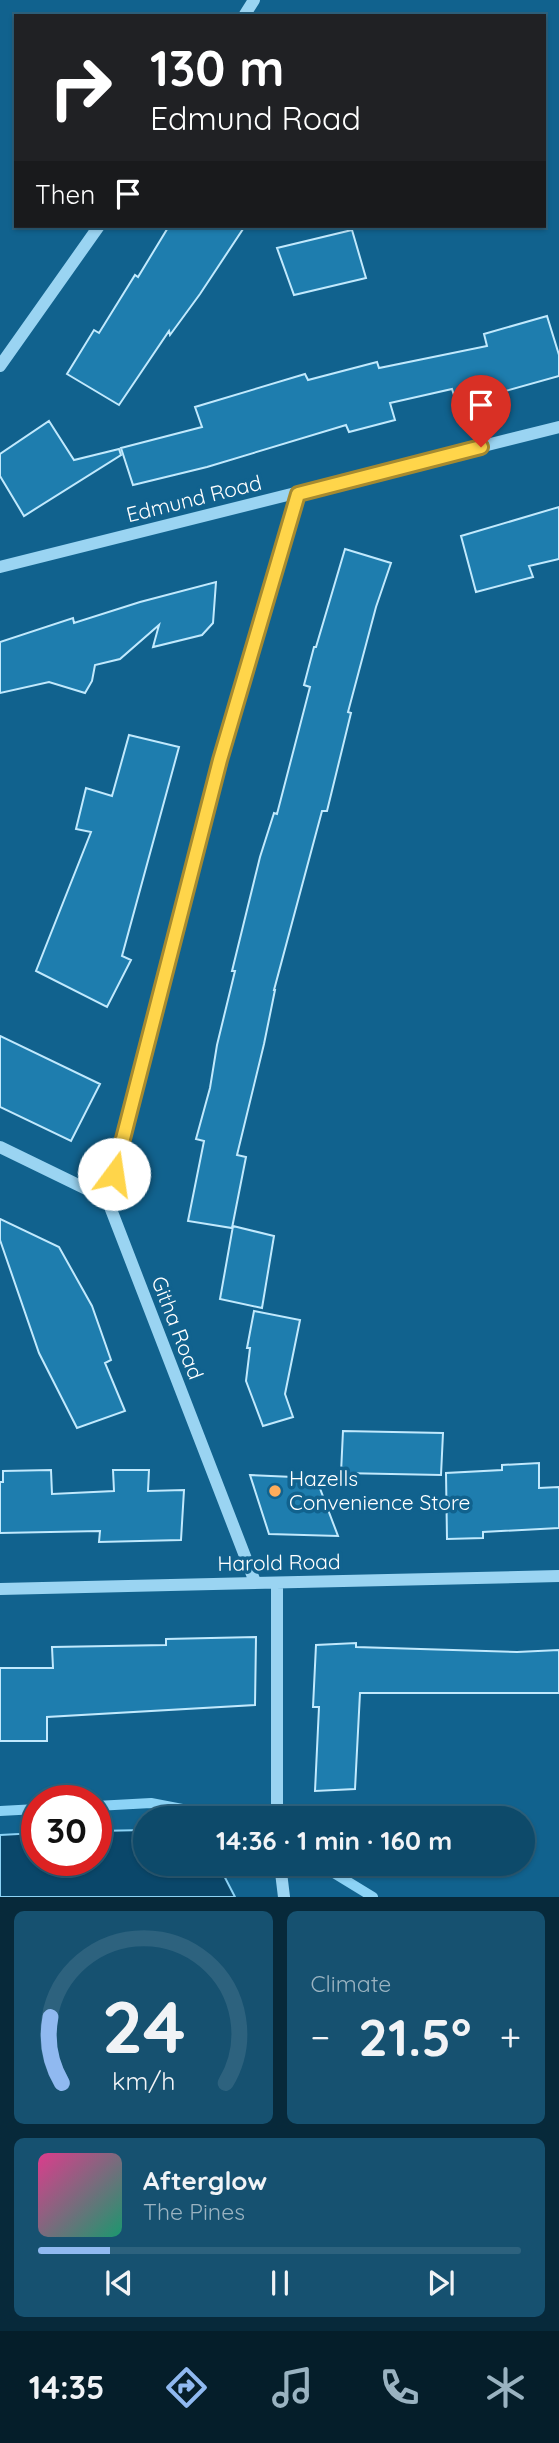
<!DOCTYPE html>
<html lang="en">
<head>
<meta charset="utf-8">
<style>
  body { margin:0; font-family:Quicksand,sans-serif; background:#165170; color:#f1f3f6; height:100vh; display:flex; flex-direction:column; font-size:26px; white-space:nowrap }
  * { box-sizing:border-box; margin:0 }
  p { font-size:23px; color:#9ab3c1 }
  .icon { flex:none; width:38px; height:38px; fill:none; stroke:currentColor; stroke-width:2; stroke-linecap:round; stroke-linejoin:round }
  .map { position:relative; height:1897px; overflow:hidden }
  .side { display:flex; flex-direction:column; gap:14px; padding:14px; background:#07293a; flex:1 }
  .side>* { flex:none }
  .hud { position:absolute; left:14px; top:14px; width:532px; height:214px; border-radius:0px; box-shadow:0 2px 5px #0004,0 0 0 2px #2d627e; background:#202124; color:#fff; overflow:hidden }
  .speed { position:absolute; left:21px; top:1785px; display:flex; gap:14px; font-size:35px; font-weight:700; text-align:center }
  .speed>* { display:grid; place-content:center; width:91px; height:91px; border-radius:50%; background:#0d4a6a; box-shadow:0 2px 5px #0004,0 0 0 2px #2d627e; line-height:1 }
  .speed .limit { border:10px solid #d22; background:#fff; color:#111 }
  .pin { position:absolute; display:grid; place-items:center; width:60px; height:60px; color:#fff; margin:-72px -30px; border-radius:50% 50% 50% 0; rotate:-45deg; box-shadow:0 0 7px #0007 }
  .pin .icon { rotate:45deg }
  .me { position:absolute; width:77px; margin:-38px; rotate:14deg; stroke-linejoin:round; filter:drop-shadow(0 0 5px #0008) }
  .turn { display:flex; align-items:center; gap:24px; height:147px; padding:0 21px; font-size:32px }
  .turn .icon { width:91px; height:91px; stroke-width:2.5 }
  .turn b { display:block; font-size:49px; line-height:60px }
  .then { display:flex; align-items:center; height:66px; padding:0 21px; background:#0003; gap:14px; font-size:26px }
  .big { font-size:52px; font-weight:700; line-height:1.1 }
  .side .tile { flex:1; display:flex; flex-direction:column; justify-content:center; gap:10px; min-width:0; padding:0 24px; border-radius:10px; background:#165170 }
  .side .dial { align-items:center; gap:0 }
  .dial svg { height:182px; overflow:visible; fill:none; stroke:#2d627e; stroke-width:7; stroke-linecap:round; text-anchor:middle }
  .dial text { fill:#f1f3f6; stroke:none }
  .song { display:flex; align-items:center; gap:21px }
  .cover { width:84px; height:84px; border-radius:10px; background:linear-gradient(135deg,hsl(330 70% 55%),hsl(160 70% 35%)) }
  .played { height:7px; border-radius:4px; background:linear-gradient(90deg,#90b9f0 15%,#2d627e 15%) }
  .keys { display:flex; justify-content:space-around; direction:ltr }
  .heat { display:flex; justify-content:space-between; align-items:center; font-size:38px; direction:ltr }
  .side .tiles { flex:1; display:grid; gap:14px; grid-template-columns:1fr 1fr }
  .tile:last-child { grid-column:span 2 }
  .trip { position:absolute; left:133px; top:1806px; width:402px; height:70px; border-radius:35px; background:#0d4a6a; box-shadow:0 2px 5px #0004,0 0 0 2px #2d627e; font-weight:700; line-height:70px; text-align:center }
  .tabs { display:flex; height:112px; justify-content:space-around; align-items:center; background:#051e2a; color:#9ab3c1 }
  .tabs .icon { width:49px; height:49px }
  .tabs .on { color:#90b9f0 }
  .tabs b { font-size:32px; color:#f1f3f6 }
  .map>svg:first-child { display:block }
  .water { fill:#0a476a; stroke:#8cd3f6; stroke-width:2 }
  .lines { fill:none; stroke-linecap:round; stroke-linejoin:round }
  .stream { stroke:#8cd3f6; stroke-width:10 }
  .building { fill:#1e7dae; stroke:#c1e9fd; stroke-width:2 }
  .minor { stroke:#9ad4f2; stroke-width:12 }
  .route-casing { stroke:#a68a30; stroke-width:18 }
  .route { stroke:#ffd54a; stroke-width:12 }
  .poi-dot { fill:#ffad5b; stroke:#11628e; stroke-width:2.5 }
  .labels { text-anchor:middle; stroke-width:7; stroke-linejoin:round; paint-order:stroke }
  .street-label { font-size:21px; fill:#fff; stroke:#11628e }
  .poi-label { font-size:21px; fill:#fff; stroke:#11628e; text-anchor:start }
</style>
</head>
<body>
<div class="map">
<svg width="559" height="1897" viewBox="0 0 559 1897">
  <rect width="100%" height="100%" fill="#11628e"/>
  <path class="water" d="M 145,1830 L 145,1864 L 218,1864 L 235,1897 L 0,1897 L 0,1835 L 37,1833 L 37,1860 L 96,1860 L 96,1831 Z"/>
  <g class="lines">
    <path class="stream" d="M 96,1806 L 151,1803 L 229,1818
      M 0,1811 L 37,1809
      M 319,1864 L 373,1897"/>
  </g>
  <path class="building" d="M 169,226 L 245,226 L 200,294 L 170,335 L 169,331 L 119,405 L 67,374 L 94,330 L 99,333 L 135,275 L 138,277 Z
    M 352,230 L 366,278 L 294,295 L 277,248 Z
    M 547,316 L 559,355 L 559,376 L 491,395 L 494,405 L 460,414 L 452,389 L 390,403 L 395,420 L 349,432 L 346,425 L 207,467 L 133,485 L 121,448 L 202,427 L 195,407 L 305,374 L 308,380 L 377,362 L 379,368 L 487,346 L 484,334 Z
    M 49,421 L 74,460 L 119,449 L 121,455 L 24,516 L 0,476 L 0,454 Z
    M 559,507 L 559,559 L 529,566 L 533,577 L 476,592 L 461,536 Z
    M 345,549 L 391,563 L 376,607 L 348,712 L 351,713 L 327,811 L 322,811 L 274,990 L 275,990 L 264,1044 L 237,1155 L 246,1157 L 232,1228 L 188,1221 L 204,1141 L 196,1139 L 210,1088 L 217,1045 L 235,971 L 232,971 L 260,857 L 274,813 L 277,814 L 310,687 L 304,685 L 314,647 L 316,647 Z
    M 216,582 L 213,623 L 202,635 L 153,647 L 159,625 L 120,659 L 95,665 L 92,681 L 85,693 L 49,682 L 0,693 L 0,642 L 73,618 L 74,623 L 140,602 Z
    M 129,735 L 179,747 L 122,956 L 131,960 L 107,1007 L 36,971 L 91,832 L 76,829 L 86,788 L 112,796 Z
    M 0,1036 L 100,1084 L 71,1141 L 0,1107 Z
    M 0,1219 L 59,1247 L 92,1306 L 111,1360 L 105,1363 L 125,1411 L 77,1428 L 39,1353 L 0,1240 Z
    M 233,1226 L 274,1236 L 262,1308 L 220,1299 Z
    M 254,1311 L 300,1320 L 285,1394 L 293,1417 L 263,1426 L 246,1381 L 250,1348 L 247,1348 Z
    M 343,1431 L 443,1433 L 441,1475 L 341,1473 Z
    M 539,1463 L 539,1488 L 559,1487 L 559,1528 L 483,1532 L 483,1538 L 447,1539 L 446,1473 L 502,1470 L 502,1465 Z
    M 51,1470 L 52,1494 L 114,1491 L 113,1470 L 149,1470 L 148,1491 L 184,1490 L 181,1540 L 99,1542 L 100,1531 L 0,1533 L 0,1482 L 3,1482 L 3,1471 Z
    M 250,1475 L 316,1478 L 338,1536 L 269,1534 Z
    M 256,1637 L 255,1705 L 47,1717 L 47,1741 L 0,1741 L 0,1668 L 53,1668 L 52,1647 L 166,1645 L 166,1639 Z
    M 356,1643 L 356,1647 L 517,1652 L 559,1650 L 559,1693 L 360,1693 L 355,1789 L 315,1791 L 319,1707 L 313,1707 L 316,1645 Z"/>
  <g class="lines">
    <path class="minor" d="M 244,16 L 254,0
      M 0,366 L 99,226
      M 0,567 L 559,427
      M 0,1147 L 107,1199 L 255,1582
      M 107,1199 L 221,760 L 298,494
      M 277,1583 L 277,1818
      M 0,1589 L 559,1576
      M 280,1864 L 284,1897"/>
  </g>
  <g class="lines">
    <defs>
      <path id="route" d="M 114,1174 L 220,760 L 298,494 L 481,447"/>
    </defs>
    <use href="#route" class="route-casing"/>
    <use href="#route" class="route"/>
  </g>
  <circle class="poi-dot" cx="275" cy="1491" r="7"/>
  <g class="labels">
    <g class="street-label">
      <text transform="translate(194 499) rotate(-14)" y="7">Edmund Road</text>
      <text transform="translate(177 1328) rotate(69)" y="7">Githa Road</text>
      <text transform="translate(279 1563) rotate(-1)" y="7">Harold Road</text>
    </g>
    <g class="poi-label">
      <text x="289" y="1486">Hazells<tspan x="289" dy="24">Convenience Store</tspan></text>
    </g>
  </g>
</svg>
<div class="speed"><div class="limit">30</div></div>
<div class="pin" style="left:481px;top:447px;background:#d93025"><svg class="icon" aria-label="arrive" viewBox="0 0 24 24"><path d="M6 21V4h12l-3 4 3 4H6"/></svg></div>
<svg class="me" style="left:114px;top:1174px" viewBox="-20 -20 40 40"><circle r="19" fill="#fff"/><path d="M0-13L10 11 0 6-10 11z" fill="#ffd54a"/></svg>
<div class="trip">14:36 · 1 min · 160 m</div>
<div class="hud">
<div class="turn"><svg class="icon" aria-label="right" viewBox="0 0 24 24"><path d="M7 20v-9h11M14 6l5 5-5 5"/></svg><div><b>130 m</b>Edmund Road</div></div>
<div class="then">Then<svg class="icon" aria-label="arrive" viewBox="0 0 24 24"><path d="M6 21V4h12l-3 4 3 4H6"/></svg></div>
</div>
</div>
<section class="side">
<div class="tiles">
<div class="tile dial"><svg viewBox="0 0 100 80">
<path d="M14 69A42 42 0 1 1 86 69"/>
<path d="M14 69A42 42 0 0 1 9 40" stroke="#90b9f0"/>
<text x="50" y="56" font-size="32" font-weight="700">24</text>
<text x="50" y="72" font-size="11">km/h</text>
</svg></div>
<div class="tile"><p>Climate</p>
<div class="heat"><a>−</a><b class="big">21.5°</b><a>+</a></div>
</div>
<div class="tile">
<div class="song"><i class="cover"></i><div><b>Afterglow</b><p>The Pines</p></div></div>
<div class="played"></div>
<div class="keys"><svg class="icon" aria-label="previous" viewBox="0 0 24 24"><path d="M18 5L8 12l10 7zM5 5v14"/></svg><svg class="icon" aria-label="pause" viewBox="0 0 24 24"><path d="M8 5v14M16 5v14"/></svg><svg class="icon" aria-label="next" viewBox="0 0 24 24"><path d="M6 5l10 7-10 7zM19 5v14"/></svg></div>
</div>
</div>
</section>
<nav class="tabs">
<b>14:35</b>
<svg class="icon on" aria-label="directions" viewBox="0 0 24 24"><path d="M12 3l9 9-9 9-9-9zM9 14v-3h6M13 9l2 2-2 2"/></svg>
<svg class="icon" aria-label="music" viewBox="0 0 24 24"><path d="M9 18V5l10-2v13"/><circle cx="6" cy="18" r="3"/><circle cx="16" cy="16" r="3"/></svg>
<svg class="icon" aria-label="phone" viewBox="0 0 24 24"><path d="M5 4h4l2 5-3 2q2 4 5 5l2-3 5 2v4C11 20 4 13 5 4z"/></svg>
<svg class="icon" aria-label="climate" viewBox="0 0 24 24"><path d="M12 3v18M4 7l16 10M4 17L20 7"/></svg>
</nav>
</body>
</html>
